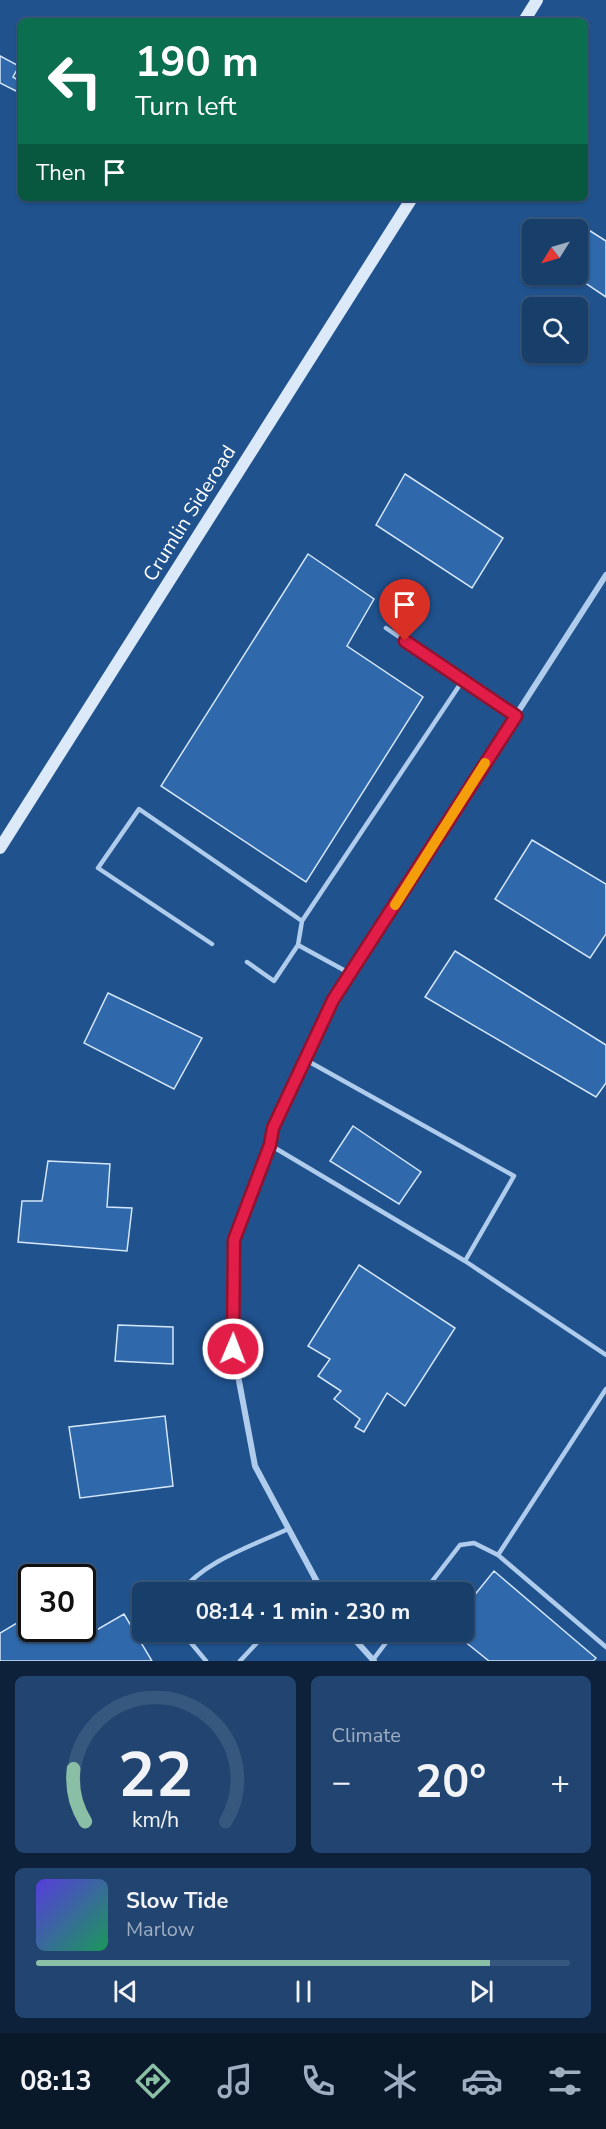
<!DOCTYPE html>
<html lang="en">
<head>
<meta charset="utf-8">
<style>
  body { margin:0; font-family:"Nunito Sans",sans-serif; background:#214570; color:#f1f3f6; height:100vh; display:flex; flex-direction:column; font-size:22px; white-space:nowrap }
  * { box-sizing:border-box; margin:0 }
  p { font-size:20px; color:#9faec1 }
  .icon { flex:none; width:33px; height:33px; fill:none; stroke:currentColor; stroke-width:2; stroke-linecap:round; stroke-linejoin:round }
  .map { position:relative; height:1661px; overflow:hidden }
  .details { display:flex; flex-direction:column; gap:15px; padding:15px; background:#0d223a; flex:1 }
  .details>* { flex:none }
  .top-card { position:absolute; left:18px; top:18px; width:570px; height:183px; border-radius:9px; box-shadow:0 2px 4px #0004,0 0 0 2px #36577e; background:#0b6e4f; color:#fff; overflow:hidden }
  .needle { width:39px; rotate:233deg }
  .fabs { position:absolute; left:522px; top:219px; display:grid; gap:12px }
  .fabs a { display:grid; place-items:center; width:66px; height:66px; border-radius:9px; background:#183e6a; box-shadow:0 2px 4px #0004,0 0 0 2px #36577e; font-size:30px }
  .speed { position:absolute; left:18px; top:1564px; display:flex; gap:12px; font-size:30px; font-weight:700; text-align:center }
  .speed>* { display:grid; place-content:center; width:78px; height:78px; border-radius:50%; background:#183e6a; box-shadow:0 2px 4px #0004,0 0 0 2px #36577e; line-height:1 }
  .speed .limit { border:3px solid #111; border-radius:9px; background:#fff; color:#111 }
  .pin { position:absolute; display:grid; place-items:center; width:51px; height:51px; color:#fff; margin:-62px -26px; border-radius:50% 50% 50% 0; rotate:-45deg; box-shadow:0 0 6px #0007 }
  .pin .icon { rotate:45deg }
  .me { position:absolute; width:66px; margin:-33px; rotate:1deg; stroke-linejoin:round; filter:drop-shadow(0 0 4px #0008) }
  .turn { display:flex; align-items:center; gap:21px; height:126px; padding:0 18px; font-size:27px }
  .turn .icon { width:78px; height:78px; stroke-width:2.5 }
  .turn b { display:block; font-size:42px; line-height:51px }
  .then { display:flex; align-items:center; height:57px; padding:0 18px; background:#0003; gap:12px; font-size:22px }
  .big { font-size:45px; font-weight:700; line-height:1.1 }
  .details .widget { flex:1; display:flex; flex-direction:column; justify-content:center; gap:9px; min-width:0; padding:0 21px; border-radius:9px; background:#214570 }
  .details .dial { align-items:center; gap:0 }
  .dial svg { height:156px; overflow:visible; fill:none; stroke:#36577e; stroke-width:7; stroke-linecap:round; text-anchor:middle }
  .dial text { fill:#f1f3f6; stroke:none }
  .song { display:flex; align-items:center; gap:18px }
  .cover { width:72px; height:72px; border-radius:9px; background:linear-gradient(135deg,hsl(250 70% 55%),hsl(150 70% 35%)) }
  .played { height:6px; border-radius:3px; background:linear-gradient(90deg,#8abfa5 85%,#36577e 85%) }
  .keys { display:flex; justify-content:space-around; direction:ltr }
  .heat { display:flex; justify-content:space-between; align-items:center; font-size:33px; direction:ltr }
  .details .tiles { flex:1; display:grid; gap:15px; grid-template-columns:1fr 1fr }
  .widget:last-child { grid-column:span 2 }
  .trip { position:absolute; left:132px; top:1582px; width:342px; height:60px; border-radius:9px; background:#183e6a; box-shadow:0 2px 4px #0004,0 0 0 2px #36577e; font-weight:700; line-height:60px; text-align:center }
  .menu { display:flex; height:96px; justify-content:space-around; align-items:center; background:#0a192a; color:#9faec1 }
  .menu .icon { width:42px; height:42px }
  .menu .on { color:#8abfa5 }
  .menu b { font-size:27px; color:#f1f3f6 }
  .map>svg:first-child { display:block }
  .building { fill:#2f69ab; stroke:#d4e6f9; stroke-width:1.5 }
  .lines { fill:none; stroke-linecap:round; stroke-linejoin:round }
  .lane { stroke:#afccec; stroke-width:4.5 }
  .street { stroke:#afccec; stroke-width:6 }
  .secondary { stroke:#dbe9f9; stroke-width:12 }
  .route-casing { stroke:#92132f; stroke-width:15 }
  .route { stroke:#e11d48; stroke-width:10 }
  .slow { stroke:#f59e0b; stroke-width:10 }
  .labels { text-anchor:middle; stroke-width:6; stroke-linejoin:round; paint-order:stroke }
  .street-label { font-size:20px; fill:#fff; stroke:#20528e }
</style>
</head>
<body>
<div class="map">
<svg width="606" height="1661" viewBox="0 0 606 1661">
  <rect width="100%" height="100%" fill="#20528e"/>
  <path class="building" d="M 0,56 L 19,66 L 13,77 L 21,82 L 16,91 L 0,83 Z
    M 576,222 L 606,241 L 606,297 L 572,274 L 578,274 L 578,230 L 572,230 Z
    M 405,474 L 503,538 L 472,588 L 376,525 Z
    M 308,554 L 374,599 L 347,646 L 423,697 L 306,882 L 161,786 Z
    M 532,840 L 606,884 L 606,934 L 590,958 L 495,899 Z
    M 455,951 L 606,1045 L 606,1083 L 596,1097 L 425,997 Z
    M 108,993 L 202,1038 L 174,1089 L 84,1043 Z
    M 353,1126 L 421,1172 L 399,1204 L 330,1161 Z
    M 48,1161 L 110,1164 L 107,1207 L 132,1208 L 127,1251 L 18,1242 L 22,1201 L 42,1201 Z
    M 359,1265 L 455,1328 L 405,1406 L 387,1393 L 364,1432 L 355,1427 L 360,1419 L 334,1399 L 341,1391 L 318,1376 L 330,1359 L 308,1346 Z
    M 118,1325 L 173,1327 L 173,1364 L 115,1361 Z
    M 165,1416 L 173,1486 L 80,1498 L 69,1427 Z
    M 494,1571 L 596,1658 L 593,1661 L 489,1661 L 453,1632 L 464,1632 L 464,1608 Z
    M 32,1614 L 32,1629 L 82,1628 L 88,1635 L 124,1614 L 152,1661 L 0,1661 L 0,1633 Z"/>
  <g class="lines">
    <path class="lane" d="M 386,628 L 515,716
      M 212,944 L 98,868 L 139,809 L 302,921
      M 298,945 L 351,974
      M 247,962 L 274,981 L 298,945 L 302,921 L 463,680
      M 306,1060 L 514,1176 L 465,1261 L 606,1355
      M 270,1145 L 465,1261
      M 498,1555 L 606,1389
      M 180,1593 C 204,1561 252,1546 288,1529
      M 303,1593 L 315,1580
      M 423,1593 L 460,1545 L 474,1543 L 498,1555 L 606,1647
      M 182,1632 L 206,1661
      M 240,1661 L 267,1632
      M 372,1661 L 394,1632"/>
    <path class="street" d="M 323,1593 L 255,1466 L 233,1349 L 234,1241 L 270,1145 L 273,1128 L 333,1000 L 606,575
      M 348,1632 L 374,1661"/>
    <path class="secondary" d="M 524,21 L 537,0
      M 0,848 L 412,198"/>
  </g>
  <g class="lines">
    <defs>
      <path id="route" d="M 233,1349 L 234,1240 L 270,1145 L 273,1128 L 333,1000 L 516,716 L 405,641"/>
    </defs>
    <use href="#route" class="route-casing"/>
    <use href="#route" class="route"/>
    <path class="slow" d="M 395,905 L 485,763"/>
  </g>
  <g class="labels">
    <g class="street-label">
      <text transform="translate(189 513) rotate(-58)" y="7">Crumlin Sideroad</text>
    </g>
  </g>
</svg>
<div class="fabs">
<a><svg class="needle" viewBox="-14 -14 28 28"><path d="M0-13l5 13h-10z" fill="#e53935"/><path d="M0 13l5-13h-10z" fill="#9faec1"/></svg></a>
<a><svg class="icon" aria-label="search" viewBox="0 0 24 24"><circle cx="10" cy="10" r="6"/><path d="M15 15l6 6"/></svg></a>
</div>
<div class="speed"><div class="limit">30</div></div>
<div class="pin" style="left:405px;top:641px;background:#d93025"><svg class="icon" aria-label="arrive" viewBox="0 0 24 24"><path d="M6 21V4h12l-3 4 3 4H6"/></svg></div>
<svg class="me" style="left:233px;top:1349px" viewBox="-20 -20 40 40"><circle r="17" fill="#e11d48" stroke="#fff" stroke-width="3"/><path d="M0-11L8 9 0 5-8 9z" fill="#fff"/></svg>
<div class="trip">08:14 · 1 min · 230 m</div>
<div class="top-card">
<div class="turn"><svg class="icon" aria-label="left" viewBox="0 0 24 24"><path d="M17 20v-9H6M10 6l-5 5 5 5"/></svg><div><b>190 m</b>Turn left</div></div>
<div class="then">Then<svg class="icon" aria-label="arrive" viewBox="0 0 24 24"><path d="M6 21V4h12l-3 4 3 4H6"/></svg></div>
</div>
</div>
<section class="details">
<div class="tiles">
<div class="widget dial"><svg viewBox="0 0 100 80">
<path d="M14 69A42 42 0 1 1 86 69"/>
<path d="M14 69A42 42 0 0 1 8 42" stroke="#8abfa5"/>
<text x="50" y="56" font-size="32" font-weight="700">22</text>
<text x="50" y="72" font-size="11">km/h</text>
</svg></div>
<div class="widget"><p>Climate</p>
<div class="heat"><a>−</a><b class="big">20°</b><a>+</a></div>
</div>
<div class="widget">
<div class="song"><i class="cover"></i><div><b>Slow Tide</b><p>Marlow</p></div></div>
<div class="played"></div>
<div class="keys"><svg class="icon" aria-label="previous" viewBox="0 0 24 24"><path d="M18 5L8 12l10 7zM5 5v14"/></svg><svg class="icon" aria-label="pause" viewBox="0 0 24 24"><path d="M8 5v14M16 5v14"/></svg><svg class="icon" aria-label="next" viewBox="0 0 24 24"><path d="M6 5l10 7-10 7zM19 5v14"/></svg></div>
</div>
</div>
</section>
<nav class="menu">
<b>08:13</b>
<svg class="icon on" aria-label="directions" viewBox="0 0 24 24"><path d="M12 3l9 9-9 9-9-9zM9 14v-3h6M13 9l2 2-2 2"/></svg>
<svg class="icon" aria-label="music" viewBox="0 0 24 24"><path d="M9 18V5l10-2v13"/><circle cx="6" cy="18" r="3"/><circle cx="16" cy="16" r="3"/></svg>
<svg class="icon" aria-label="phone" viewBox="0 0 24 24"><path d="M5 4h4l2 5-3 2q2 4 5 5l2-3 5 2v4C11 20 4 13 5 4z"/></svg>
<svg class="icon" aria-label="climate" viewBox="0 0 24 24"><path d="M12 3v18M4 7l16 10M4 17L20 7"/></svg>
<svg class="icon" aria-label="car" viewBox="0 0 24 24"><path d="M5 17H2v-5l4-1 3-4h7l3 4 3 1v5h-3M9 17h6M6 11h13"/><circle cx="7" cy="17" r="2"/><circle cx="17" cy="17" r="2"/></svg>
<svg class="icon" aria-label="filters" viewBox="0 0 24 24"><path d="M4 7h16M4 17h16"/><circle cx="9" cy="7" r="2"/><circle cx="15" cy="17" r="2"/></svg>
</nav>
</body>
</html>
